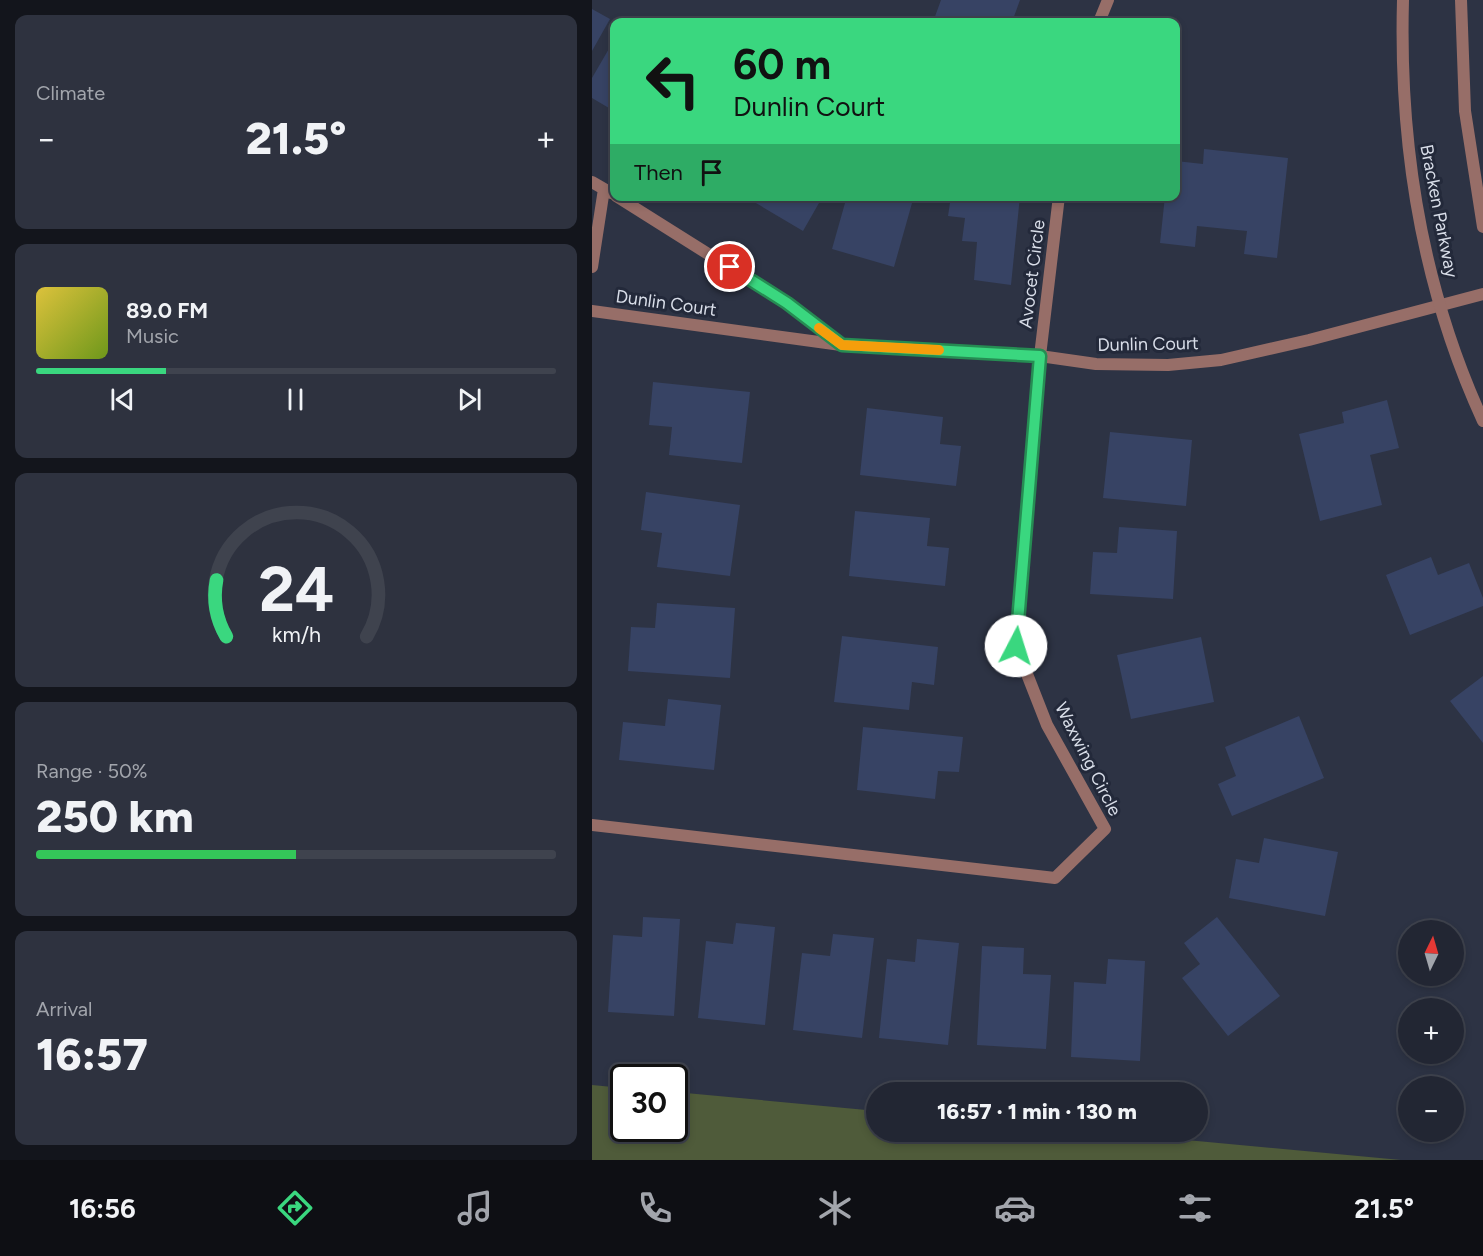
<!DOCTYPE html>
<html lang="en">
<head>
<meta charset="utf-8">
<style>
  body { margin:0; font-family:Figtree,sans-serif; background:#2e323f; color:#f1f3f6; height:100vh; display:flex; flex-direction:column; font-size:22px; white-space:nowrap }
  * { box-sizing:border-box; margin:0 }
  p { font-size:20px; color:#a2a5ac }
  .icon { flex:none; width:33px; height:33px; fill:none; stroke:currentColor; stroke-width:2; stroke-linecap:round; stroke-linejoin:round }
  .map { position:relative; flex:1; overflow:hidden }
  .sheet { display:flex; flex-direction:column; gap:15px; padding:15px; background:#13151c; width:592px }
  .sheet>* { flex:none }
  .top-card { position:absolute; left:18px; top:18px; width:570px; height:183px; border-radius:12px; box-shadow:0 3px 9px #0003,0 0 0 2px #3f434e; background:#3ad77f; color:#111; overflow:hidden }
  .needle { width:39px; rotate:5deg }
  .tools { position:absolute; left:806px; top:920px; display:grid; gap:12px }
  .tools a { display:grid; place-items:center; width:66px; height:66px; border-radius:50%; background:#222633; box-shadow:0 3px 9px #0003,0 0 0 2px #3f434e; font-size:30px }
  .speed { position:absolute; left:18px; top:1064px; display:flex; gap:12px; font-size:30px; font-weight:700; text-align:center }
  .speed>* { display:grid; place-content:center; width:78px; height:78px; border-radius:50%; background:#222633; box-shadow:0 3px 9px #0003,0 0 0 2px #3f434e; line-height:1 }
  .speed .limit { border:3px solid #111; border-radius:9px; background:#fff; color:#111 }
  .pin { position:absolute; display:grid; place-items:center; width:51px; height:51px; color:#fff; margin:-26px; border:3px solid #fff; border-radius:50%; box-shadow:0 2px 6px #0007 }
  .me { position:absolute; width:66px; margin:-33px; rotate:5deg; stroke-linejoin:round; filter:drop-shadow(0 0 4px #0008) }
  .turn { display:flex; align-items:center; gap:21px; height:126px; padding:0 24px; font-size:27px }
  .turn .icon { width:78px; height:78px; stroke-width:2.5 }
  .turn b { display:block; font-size:42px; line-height:51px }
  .then { display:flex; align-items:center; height:57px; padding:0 24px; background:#0003; gap:12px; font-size:22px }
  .big { font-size:45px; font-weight:800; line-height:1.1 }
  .sheet .card { flex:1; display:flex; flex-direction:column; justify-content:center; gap:9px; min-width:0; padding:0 21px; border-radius:12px; background:#2e323f }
  .sheet .dial { align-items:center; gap:0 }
  .dial svg { height:156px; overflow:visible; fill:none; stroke:#3f434e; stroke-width:7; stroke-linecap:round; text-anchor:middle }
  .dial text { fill:#f1f3f6; stroke:none }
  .song { display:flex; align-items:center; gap:18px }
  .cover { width:72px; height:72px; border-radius:9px; background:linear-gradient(135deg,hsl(50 70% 55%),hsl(80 70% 35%)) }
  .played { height:6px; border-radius:3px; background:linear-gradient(90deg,#3ad77f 25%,#3f434e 25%) }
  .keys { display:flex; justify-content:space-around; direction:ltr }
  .heat { display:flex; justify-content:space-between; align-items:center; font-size:33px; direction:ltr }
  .charge { height:9px; border-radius:4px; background:linear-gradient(90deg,#34c759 50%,#3f434e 0) }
  .trip { position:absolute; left:274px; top:1082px; width:342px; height:60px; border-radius:30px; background:#222633; box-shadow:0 3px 9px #0003,0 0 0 2px #3f434e; font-weight:800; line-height:60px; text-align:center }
  .dock { display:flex; height:96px; justify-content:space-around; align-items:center; background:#0e0f14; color:#a2a5ac }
  .dock .icon { width:42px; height:42px }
  .dock .active { color:#3ad77f }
  .dock b { font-size:27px; color:#f1f3f6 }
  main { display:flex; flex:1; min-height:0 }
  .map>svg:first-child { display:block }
  .green { fill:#4f5b3a }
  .building { fill:#374364 }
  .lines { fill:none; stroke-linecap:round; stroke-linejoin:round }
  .minor { stroke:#976e68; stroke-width:12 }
  .tertiary { stroke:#976e68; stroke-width:12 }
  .route-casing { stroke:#268c53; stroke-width:15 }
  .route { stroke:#3ad77f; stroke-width:10 }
  .slow { stroke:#f59e0b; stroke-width:10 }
  .labels { text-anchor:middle; stroke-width:6; stroke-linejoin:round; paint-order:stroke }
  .street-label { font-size:18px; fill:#d8dde8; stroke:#23293a }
</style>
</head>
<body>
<main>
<section class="sheet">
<div class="card"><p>Climate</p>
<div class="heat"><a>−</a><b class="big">21.5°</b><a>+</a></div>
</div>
<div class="card">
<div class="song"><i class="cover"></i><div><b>89.0 FM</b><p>Music</p></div></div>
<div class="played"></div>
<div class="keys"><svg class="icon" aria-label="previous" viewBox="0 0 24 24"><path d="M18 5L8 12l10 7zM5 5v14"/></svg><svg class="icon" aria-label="pause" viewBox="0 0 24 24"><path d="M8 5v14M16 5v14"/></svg><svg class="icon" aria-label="next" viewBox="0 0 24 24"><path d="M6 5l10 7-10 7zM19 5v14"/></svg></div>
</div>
<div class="card dial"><svg viewBox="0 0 100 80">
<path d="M14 69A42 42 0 1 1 86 69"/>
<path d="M14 69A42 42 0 0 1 9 40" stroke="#3ad77f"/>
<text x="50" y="56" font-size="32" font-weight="700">24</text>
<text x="50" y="72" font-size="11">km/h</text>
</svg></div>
<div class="card"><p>Range · 50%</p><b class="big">250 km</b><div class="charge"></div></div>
<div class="card"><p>Arrival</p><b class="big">16:57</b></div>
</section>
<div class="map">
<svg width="891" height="1160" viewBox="0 0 891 1160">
  <rect width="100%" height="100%" fill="#2d3344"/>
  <path class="green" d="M 0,1085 L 31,1088 L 32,1128 L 82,1128 L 83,1092 L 285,1111 L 285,1131 L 498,1131 L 809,1160 L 0,1160 Z"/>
  <path class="building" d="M 349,0 L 428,0 L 420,22 L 341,22 Z
    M 0,9 L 18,19 L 0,51 Z
    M 22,40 L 22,111 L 0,98 L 0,78 Z
    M 612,149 L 696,158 L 685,258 L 652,254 L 655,231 L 605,226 L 603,247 L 568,243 L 573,196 L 584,196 L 584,161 L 611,164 Z
    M 152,196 L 231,196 L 211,231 Z
    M 255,196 L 322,196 L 302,267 L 240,249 Z
    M 359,196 L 428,196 L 419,285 L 382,280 L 385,242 L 370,241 L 373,218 L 356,216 Z
    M 61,382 L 158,392 L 150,463 L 77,455 L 80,427 L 57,425 Z
    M 795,400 L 807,448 L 778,455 L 790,505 L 728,521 L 707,434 L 752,423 L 750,412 Z
    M 275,408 L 351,417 L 348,444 L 369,446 L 364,486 L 268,475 Z
    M 518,432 L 600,440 L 594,506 L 511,498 Z
    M 54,492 L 148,505 L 138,576 L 65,567 L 70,533 L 49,530 Z
    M 263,511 L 338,518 L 335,546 L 357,548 L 353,586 L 257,576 Z
    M 527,527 L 585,531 L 581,599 L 498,594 L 501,552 L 525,553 Z
    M 839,557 L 846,575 L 877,563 L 891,598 L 891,606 L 818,635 L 794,575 Z
    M 65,603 L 143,608 L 138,678 L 36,671 L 39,627 L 63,628 Z
    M 250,636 L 346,647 L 342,685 L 320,682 L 317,710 L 242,702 Z
    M 609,637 L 622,702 L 539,719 L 525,655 Z
    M 891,676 L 891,743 L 858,701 Z
    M 76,699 L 129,705 L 122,770 L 27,760 L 31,722 L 73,726 Z
    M 707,716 L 732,778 L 640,816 L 626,784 L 644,776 L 633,747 Z
    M 271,727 L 371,737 L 367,772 L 346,771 L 343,799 L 265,790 Z
    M 672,838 L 746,852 L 733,916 L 637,898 L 644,859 L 667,863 Z
    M 51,917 L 88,919 L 82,1016 L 16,1012 L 21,935 L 50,937 Z
    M 625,917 L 688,996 L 636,1036 L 590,978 L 608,964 L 592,943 Z
    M 144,923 L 183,927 L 173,1025 L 106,1018 L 114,941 L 141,944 Z
    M 241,934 L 282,938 L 270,1038 L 201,1030 L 210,953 L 238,956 Z
    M 325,939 L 367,943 L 356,1045 L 287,1038 L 295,959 L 323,962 Z
    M 390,946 L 432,948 L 431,974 L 459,975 L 454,1049 L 385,1045 Z
    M 516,959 L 553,961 L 548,1061 L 479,1057 L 482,982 L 514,984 Z"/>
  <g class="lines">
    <path class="minor" d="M 507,22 L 516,0
      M 0,182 L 19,193
      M 24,196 L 194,303 L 250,345 L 448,356 L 504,364 L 576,365 L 629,360 L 717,340 L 891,294
      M 0,267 L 12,189
      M 0,311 L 249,345
      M 0,825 L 463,878 L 513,829 L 455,725 L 424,646 L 448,356 L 467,196"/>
    <path class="tertiary" d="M 811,0 C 807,145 830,288 891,421
      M 869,0 L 873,111 L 891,227"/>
  </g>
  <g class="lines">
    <defs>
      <path id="route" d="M 138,267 L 195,303 L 250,345 L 448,356 L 424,646"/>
    </defs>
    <use href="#route" class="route-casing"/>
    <use href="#route" class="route"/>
    <path class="slow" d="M 227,328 L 250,345 L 347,350"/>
  </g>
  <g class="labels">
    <g class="street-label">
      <text transform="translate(847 211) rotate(79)" y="6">Bracken Parkway</text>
      <text transform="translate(440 274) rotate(-83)" y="6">Avocet Circle</text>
      <text transform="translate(74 303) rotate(8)" y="6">Dunlin Court</text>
      <text transform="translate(556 344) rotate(-1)" y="6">Dunlin Court</text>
      <text transform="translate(496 759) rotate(63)" y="6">Waxwing Circle</text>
    </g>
  </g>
</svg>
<div class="tools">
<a><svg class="needle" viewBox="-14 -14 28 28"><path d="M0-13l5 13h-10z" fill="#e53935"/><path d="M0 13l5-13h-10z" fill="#a2a5ac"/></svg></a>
<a>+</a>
<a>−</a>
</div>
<div class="speed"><div class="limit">30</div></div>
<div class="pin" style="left:138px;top:267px;background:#d93025"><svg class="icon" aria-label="arrive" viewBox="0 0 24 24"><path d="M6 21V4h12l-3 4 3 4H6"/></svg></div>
<svg class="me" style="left:424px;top:646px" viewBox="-20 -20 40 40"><circle r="19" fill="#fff"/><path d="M0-13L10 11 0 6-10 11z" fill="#3ad77f"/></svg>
<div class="trip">16:57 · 1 min · 130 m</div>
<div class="top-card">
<div class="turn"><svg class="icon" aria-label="left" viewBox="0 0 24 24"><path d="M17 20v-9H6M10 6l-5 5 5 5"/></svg><div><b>60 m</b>Dunlin Court</div></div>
<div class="then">Then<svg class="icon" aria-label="arrive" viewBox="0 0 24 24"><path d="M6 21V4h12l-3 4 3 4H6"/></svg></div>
</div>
</div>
</main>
<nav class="dock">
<b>16:56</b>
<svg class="icon active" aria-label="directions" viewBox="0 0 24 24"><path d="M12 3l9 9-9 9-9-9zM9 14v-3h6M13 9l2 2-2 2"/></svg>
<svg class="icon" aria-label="music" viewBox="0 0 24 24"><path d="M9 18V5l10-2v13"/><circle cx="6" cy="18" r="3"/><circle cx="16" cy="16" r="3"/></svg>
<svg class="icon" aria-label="phone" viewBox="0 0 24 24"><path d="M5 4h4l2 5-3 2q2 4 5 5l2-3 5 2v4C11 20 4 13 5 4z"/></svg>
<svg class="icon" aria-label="climate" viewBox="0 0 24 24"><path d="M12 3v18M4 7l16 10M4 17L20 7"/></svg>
<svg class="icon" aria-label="car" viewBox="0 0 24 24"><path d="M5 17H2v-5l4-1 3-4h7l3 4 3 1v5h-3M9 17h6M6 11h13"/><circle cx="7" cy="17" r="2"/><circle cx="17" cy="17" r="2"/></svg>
<svg class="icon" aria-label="filters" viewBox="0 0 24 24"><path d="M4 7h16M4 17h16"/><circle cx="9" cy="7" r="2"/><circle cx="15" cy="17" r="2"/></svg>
<b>21.5°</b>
</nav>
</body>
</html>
